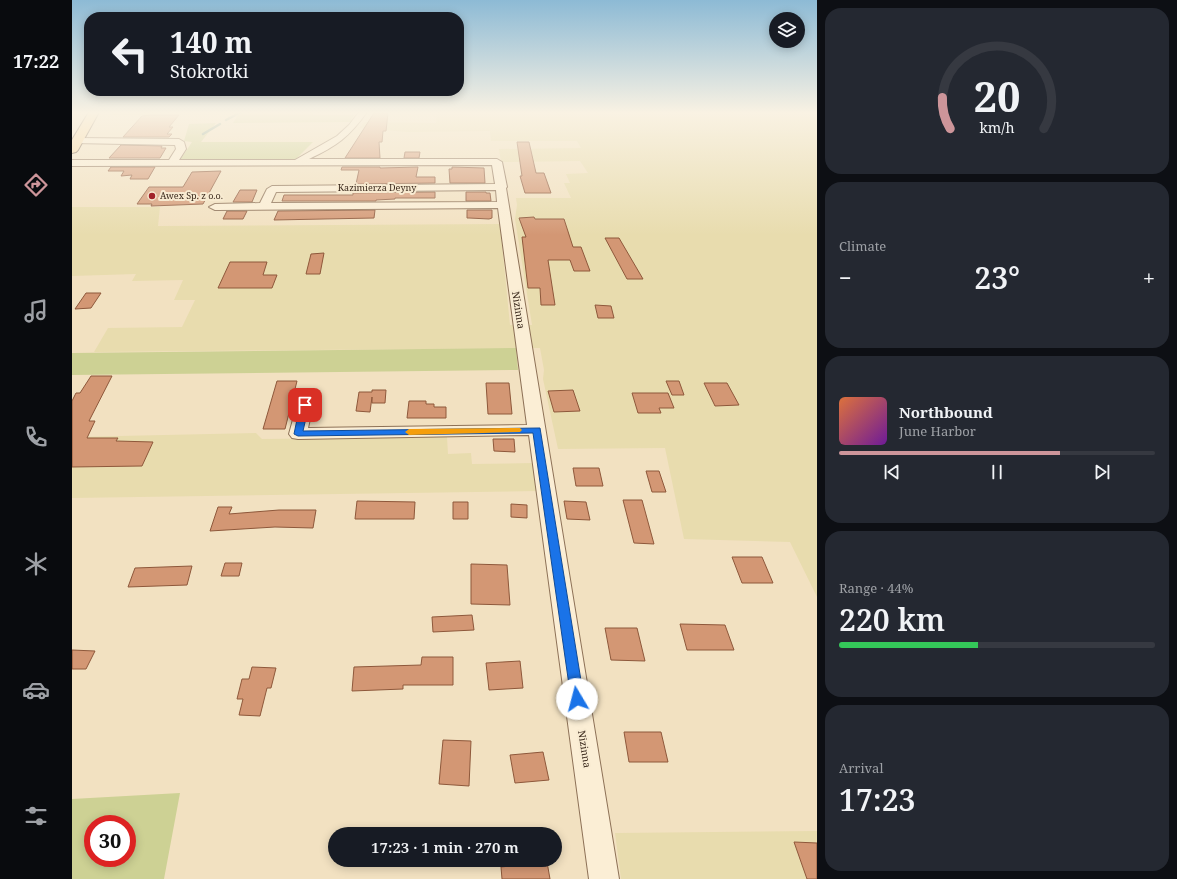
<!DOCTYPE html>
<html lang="en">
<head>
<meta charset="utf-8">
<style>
  body { margin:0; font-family:"Noto Serif",serif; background:#242831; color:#f1f3f6; height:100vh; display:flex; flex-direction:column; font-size:15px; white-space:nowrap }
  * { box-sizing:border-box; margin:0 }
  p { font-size:13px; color:#9ea1a6 }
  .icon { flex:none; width:22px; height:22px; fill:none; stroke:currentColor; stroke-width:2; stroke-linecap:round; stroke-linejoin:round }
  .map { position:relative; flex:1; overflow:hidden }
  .panel { display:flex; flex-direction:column; gap:8px; padding:8px; background:#0d0f14; width:360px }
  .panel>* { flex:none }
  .guide { position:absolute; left:12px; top:12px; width:380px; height:84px; border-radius:16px; box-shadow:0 2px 10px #0003; background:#171b24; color:#f1f3f6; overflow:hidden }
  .buttons { position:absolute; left:697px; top:12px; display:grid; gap:8px }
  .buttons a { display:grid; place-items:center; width:36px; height:36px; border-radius:50%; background:#171b24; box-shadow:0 2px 10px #0003; font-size:20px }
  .speed { position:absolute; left:12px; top:815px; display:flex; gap:8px; font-size:20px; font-weight:700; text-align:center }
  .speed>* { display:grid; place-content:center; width:52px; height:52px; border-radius:50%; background:#171b24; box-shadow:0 2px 10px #0003; line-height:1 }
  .speed .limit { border:6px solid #d22; background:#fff; color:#111 }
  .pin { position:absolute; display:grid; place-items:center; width:34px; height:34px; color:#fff; margin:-17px; border-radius:8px; box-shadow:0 2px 6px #0006 }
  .me { position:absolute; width:44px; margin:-22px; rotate:352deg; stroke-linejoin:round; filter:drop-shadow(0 0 3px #0008) }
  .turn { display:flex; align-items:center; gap:14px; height:84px; padding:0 20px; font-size:18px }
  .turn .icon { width:52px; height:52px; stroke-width:2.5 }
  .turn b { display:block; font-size:28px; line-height:34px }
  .big { font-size:30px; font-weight:600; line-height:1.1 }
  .panel .tile { flex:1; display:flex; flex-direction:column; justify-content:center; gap:6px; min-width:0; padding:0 14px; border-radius:16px; background:#242831 }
  .panel .dial { align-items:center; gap:0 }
  .dial svg { height:104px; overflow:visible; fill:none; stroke:#363941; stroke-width:7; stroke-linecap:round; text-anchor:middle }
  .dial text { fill:#f1f3f6; stroke:none }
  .song { display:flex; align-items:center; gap:12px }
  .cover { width:48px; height:48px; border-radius:6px; background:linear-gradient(135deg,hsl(20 70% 55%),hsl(280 70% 35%)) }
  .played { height:4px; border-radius:2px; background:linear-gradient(90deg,#cd959a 70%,#363941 70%) }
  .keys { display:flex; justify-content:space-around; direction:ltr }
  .heat { display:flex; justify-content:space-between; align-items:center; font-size:22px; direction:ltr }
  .charge { height:6px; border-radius:3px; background:linear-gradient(90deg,#34c759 44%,#363941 0) }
  .trip { position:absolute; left:256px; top:827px; width:234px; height:40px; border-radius:20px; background:#171b24; box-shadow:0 2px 10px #0003; font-weight:600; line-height:40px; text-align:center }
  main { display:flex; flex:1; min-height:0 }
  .tab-bar { display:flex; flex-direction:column; width:72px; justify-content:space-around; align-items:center; background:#090b0e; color:#9ea1a6 }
  .tab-bar .icon { width:28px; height:28px }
  .tab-bar .on { color:#cd959a }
  .tab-bar b { font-size:18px; color:#f1f3f6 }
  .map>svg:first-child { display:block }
  .farmland { fill:#e8dcae }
  .green { fill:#cdd194; fill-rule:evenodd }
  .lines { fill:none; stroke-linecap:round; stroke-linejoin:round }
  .stream { stroke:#6a9387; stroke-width:2.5 }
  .building { fill:#d39774; stroke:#8e583b }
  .minor-casing { stroke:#8d7157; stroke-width:2 }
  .major-casing { stroke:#5a3f2c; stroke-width:2 }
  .minor { fill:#fbeed5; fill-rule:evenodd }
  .major { fill:#f8d496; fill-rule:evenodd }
  .route { fill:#1a73e8; stroke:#114b97 }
  .slow { fill:#f59e0b }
  .poi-dot { fill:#a12229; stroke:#f8ebd2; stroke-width:1.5 }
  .labels { text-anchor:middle; stroke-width:4; stroke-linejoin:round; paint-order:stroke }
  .far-street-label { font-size:9px; fill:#3b2a1d; stroke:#f8ebd2 }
  .far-poi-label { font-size:9px; fill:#3b2a1d; stroke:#f8ebd2; text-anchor:start }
  .street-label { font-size:10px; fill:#3b2a1d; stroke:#f8ebd2 }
</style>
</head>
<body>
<main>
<nav class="tab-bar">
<b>17:22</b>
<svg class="icon on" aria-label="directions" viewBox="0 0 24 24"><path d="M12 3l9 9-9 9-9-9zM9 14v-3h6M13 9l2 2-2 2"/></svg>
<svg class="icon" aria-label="music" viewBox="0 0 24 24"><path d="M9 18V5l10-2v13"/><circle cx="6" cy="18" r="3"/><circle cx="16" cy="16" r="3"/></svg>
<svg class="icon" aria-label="phone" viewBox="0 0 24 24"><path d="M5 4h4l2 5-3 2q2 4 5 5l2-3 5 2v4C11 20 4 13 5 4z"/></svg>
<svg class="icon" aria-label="climate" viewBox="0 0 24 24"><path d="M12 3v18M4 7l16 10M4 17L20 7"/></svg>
<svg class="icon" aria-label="car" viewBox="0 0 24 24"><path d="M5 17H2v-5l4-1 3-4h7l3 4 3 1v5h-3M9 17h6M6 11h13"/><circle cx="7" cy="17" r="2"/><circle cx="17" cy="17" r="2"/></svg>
<svg class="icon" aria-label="filters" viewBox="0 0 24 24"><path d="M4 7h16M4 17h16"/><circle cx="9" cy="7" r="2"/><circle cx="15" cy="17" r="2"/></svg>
</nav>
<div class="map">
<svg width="745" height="879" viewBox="0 0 745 879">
  <rect width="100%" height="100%" fill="#f2e1c1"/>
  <path class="farmland" d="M 365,112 L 745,112 L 745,597 L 718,542 L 612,539 L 593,448 L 486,449 L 471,379 L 472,370 L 468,348 L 22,352 L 36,328 L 110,327 L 123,300 L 102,300 L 111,280 L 60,281 L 64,274 L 0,276 L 0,207 L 88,207 L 86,226 L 428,224 L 438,325 L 460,325 L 443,219 L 445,205 L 444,198 L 499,198 L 492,183 L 498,183 L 494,174 L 516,173 L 508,161 L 429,162 L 427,149 L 509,148 L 505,141 L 419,141 L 418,131 L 336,132 L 287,128 L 293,122 L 364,123 Z
    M 184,433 L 190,439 L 375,437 L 376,454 L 399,453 L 400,464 L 461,463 L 466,491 L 0,498 L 0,437 Z
    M 745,831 L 745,879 L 549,879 L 543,833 Z"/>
  <path class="green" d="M 40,112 L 242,112 L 241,115 L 282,115 L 278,122 L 161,123 L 167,114 L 37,115 Z
    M 144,123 L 129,142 L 241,142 L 222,161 L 108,160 L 120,142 L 112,141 L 117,124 Z
    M 444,348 L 446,370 L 0,375 L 0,353 Z
    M 108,793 L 92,879 L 0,879 L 0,799 ZM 21,824 L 55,824 L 55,858 L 21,858 Z"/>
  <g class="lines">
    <path class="stream" d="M 154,120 L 169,112
      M 131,134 L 148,124"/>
  </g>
  <path class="building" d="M 302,113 L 316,113 L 314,131 L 311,131 L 310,142 L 307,142 L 308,158 L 273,158 Z
    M 78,115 L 107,115 L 97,127 L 101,127 L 95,134 L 100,134 L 97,137 L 51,137 L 70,116 Z
    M 445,142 L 457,142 L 464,173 L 472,173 L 479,193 L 453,193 L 448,176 L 450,176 Z
    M 49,145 L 90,146 L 89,148 L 94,148 L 88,158 L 37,158 Z
    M 333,152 L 348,152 L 347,158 L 332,158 Z
    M 39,167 L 83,167 L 76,179 L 58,179 L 60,175 L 49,176 L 52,171 L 36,171 Z
    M 270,167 L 308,167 L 308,168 L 346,167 L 344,177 L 363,177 L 363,183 L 284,184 L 287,170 L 269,170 Z
    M 380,167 L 412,168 L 413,183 L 378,183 L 377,169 L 380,169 Z
    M 149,171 L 131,204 L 79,206 L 80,204 L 65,204 L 77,187 L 111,187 L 120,172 Z
    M 168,190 L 185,190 L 180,202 L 161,202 Z
    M 363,192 L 363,198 L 323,198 L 323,199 L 304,200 L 304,201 L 210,201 L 212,195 L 281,195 L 281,193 Z
    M 394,192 L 414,192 L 414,193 L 418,193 L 419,201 L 394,201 Z
    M 303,210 L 302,218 L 202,220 L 206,211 Z
    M 395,210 L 420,210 L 420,218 L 417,219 L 397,218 L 395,218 Z
    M 155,211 L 175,211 L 171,219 L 151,219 Z
    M 462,217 L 463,219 L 492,219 L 501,247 L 509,247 L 518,271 L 502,271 L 498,260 L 476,260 L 483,305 L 469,305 L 468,288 L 456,288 L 450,237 L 454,237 L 447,218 Z
    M 533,238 L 547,238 L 571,279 L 555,279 Z
    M 252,253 L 248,274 L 234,274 L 239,254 Z
    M 158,262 L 195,262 L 191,275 L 205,275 L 200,288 L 146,288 Z
    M 14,293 L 29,293 L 19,308 L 3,309 Z
    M 523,305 L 539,306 L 542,318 L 526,318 Z
    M 19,376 L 40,376 L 17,421 L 23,421 L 15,438 L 46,438 L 44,441 L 81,442 L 70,466 L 0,467 L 0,401 L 4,393 L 8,393 Z
    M 205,381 L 225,381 L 213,429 L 191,429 Z
    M 594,381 L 607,381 L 612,395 L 600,395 Z
    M 414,383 L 437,383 L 440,414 L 416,414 Z
    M 632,383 L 655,383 L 667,405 L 643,406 Z
    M 300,390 L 314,390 L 313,403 L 300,403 L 300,397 L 298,412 L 284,411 L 287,392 L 300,392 Z
    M 501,390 L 508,411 L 482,412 L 476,391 Z
    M 560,393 L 596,393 L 602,408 L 587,408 L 589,413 L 566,413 Z
    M 337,401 L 354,401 L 354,404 L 362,404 L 362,407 L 374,407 L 374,418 L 335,418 Z
    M 421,439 L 442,439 L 443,452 L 422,451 Z
    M 501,468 L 527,468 L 531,486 L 504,486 Z
    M 574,471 L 587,471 L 594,492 L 580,492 Z
    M 551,500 L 570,500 L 582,544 L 562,543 Z
    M 285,501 L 343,502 L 342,519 L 283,519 Z
    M 492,501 L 514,502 L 518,520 L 495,519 Z
    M 381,502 L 396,502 L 396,519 L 381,519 Z
    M 439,504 L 455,505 L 455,518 L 439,517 Z
    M 146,507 L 160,507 L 157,514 L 207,510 L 244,510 L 241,528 L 203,527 L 138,531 Z
    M 660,557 L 690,557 L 701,583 L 670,583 Z
    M 153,563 L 170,563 L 167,576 L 149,576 Z
    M 399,564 L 435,565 L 438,605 L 399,604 Z
    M 120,566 L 115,585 L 56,587 L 63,568 Z
    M 400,615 L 402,630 L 361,632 L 360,617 Z
    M 608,624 L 653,625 L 662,650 L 615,650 Z
    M 533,628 L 565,628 L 573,661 L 539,660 Z
    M 0,650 L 23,651 L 14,669 L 0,669 Z
    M 350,657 L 381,657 L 381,685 L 331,685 L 331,689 L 280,691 L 282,667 L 349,665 Z
    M 448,661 L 451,688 L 417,690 L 414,663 Z
    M 180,667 L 204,668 L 199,688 L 195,688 L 188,716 L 167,715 L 171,699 L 165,699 L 170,679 L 177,679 Z
    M 552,732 L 589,732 L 596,762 L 557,762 Z
    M 371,740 L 399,741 L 397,786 L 367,784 Z
    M 471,752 L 477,780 L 443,783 L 438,755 Z
    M 722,842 L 745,843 L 745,879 L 735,879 Z
    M 475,862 L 478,879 L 430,879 L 429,867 Z"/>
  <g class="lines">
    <defs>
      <path id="minor" d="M 287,112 L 295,112 C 277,137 265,146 237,159 L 425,159 L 430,162 L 435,187 L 434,188 L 547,879 L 517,879 L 457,435 L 226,439 L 220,438 L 217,434 L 225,405 L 227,401 L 233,400 L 239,401 L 241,405 L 236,428 L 455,425 L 426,208 L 143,210 L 137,207 L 143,204 L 188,203 L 195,189 L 200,186 L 423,184 L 420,165 L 0,166 L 0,160 L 97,160 L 104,149 L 103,145 L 2,143 L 0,141 L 2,139 L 5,138 L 107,139 L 112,142 L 114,149 L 107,160 L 223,160 L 265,136 L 277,125 ZM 424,190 L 425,202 L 199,203 L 204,192 Z"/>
      <path id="major" d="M 17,112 L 27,112 L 6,150 L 4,152 L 0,153 L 0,140 Z"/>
    </defs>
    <use href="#minor" class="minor-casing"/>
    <use href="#major" class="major-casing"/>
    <use href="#minor" class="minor"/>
    <use href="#major" class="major"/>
  </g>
  <linearGradient id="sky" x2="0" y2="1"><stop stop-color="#8dbad5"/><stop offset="0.48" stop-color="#f9f2e3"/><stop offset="1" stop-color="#f9f2e3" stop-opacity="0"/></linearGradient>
  <rect width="745" height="235" fill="url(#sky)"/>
  <path class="route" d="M 233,402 L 237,405 L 231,431 L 468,428 L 512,699 L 510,703 L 505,705 L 501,703 L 499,699 L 461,433 L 226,436 L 222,434 L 228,405 Z"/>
  <path class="slow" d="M 445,428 L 448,428 L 450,430 L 448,432 L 337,435 L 333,432 L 337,429 Z"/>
  <circle class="poi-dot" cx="80" cy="196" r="4"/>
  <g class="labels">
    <g class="far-street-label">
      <text x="305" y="191">Kazimierza Deyny</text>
    </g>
    <g class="far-poi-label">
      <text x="88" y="199">Awex Sp. z o.o.</text>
    </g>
    <g class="street-label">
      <text transform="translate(447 310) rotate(81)" y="4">Nizinna</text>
      <text transform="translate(513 749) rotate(81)" y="4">Nizinna</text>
    </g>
  </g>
</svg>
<div class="buttons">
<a><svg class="icon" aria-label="layers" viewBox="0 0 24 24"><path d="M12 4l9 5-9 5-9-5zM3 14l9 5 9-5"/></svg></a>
</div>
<div class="speed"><div class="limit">30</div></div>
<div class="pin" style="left:233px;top:405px;background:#d93025"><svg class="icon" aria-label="arrive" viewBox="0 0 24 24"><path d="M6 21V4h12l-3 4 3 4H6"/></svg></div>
<svg class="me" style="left:505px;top:699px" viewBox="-20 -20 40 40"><circle r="19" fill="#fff"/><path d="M0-13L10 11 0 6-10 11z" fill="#1a73e8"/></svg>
<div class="trip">17:23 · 1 min · 270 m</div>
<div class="guide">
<div class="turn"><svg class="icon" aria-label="left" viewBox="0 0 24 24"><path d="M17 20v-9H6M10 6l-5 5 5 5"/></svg><div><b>140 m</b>Stokrotki</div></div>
</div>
</div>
<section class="panel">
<div class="tile dial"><svg viewBox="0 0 100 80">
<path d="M14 69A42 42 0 1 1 86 69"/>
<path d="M14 69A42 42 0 0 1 8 45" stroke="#cd959a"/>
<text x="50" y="56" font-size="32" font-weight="700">20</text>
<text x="50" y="72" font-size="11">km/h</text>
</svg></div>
<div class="tile"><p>Climate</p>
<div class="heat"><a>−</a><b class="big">23°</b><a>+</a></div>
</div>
<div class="tile">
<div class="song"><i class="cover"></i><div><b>Northbound</b><p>June Harbor</p></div></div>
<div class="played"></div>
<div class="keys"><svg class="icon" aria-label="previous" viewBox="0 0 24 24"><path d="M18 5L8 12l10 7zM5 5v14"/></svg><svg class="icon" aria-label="pause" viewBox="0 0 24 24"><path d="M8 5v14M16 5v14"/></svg><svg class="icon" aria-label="next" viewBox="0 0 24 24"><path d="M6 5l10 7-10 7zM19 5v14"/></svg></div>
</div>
<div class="tile"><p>Range · 44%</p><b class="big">220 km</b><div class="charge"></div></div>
<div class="tile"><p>Arrival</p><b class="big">17:23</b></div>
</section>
</main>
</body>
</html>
